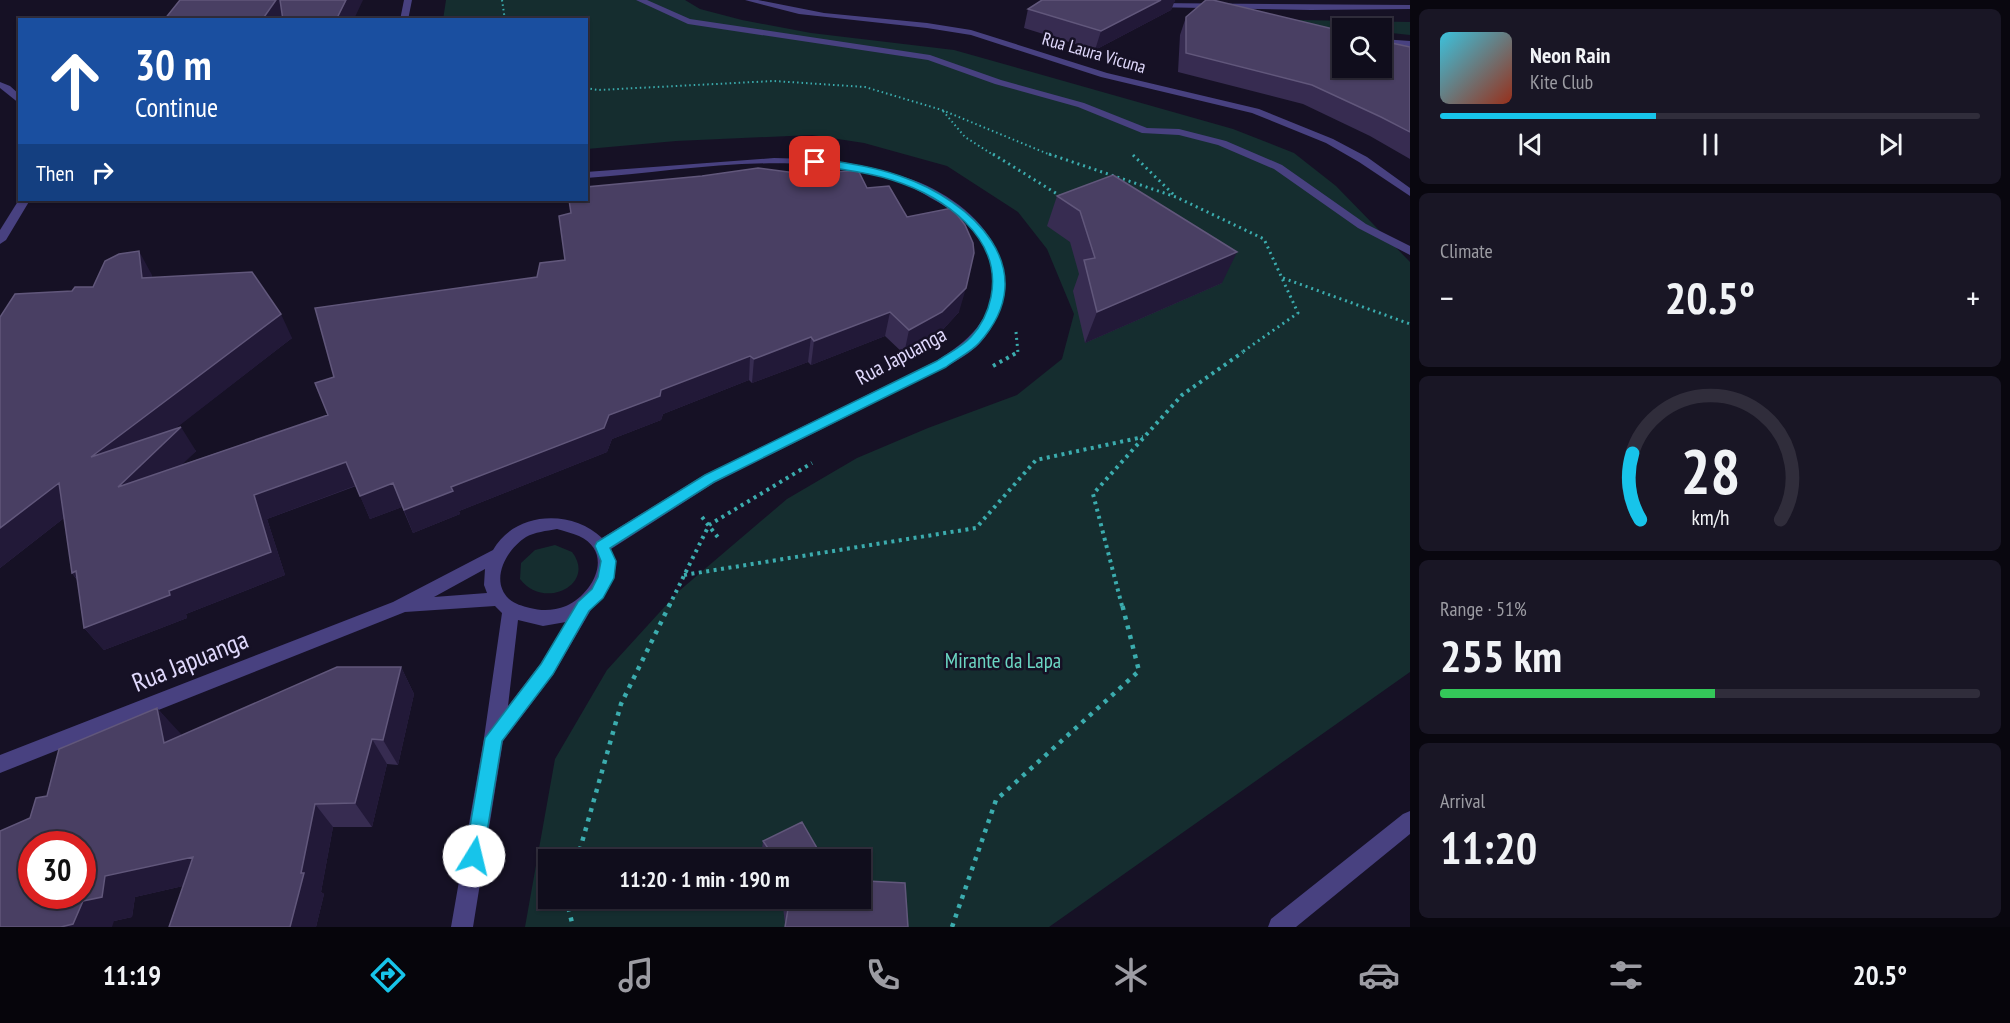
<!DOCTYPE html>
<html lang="en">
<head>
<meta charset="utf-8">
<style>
  body { margin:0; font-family:"PT Sans Narrow",sans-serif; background:#191625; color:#f1f3f6; height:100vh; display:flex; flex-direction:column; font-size:22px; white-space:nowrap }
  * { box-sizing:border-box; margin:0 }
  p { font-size:20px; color:#9c9ca3 }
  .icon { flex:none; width:33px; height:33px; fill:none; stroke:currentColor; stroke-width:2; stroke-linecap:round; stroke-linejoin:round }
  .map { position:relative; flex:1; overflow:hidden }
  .side { display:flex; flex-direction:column; gap:9px; padding:9px; background:#09070f; width:600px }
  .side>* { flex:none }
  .hud { position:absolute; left:18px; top:18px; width:570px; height:183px; border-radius:0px; box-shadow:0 2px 4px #0004,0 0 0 2px #302d3b; background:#1a4fa0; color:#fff; overflow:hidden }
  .tools { position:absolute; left:1332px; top:18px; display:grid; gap:12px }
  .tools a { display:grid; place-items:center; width:60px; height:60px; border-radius:0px; background:#100d1c; box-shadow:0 2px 4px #0004,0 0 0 2px #302d3b; font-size:30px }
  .speed { position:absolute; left:18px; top:831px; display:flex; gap:12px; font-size:30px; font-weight:700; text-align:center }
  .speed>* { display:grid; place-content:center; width:78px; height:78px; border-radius:50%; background:#100d1c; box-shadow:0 2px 4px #0004,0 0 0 2px #302d3b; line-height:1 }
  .speed .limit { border:9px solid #d22; background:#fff; color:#111 }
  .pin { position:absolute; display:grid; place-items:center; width:51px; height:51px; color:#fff; margin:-26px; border-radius:12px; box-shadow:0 3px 9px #0006 }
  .me { position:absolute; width:66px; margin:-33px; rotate:9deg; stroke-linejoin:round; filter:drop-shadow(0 0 4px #0008) }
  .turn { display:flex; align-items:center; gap:21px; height:126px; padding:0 18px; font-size:27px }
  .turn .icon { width:78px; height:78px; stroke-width:2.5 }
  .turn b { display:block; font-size:42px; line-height:51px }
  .then { display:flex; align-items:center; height:57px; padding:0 18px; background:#0003; gap:12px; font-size:22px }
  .big { font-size:45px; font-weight:700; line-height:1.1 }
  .side .tile { flex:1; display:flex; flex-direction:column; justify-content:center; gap:9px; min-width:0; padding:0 21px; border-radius:9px; background:#191625 }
  .side .dial { align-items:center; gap:0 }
  .dial svg { height:156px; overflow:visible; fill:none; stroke:#302d3b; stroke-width:7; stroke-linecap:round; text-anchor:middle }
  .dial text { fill:#f1f3f6; stroke:none }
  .song { display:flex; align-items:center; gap:18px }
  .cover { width:72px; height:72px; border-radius:9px; background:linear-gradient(135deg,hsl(190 70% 55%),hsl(10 70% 35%)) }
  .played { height:6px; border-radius:3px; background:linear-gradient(90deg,#17c4ea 40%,#302d3b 40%) }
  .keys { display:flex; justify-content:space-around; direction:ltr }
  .heat { display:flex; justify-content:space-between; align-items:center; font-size:33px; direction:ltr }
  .charge { height:9px; border-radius:4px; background:linear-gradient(90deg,#34c759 51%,#302d3b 0) }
  .trip { position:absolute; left:538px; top:849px; width:333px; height:60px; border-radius:0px; background:#100d1c; box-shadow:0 2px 4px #0004,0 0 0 2px #302d3b; font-weight:700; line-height:60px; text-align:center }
  .dock { display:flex; height:96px; justify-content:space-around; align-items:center; background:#06050b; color:#9c9ca3 }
  .dock .icon { width:42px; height:42px }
  .dock .active { color:#17c4ea }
  .dock b { font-size:27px; color:#f1f3f6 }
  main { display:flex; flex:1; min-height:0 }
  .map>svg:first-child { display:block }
  .green { fill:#152d2f; fill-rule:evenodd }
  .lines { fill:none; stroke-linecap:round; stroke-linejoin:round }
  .path-far3 { stroke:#3bacae; stroke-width:2; stroke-dasharray:1.5 3; stroke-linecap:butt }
  .path-far2 { stroke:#3bacae; stroke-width:3; stroke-dasharray:2 4; stroke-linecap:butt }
  .path-far1 { stroke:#3bacae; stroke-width:4; stroke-dasharray:3 4.5; stroke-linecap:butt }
  .path { stroke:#3bacae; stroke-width:4.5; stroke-dasharray:4 6; stroke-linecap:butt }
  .minor { fill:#484180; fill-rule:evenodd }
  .wall { fill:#372c51 }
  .shaded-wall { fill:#221938 }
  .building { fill:#493f63; stroke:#61577b; stroke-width:1.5; fill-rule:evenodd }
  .route { fill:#17c4ea; stroke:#0f7f98; stroke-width:1.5 }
  .labels { text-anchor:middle; stroke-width:5; stroke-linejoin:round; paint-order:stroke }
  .far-street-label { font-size:18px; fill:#e0d9fc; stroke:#161125 }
  .street-label { font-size:21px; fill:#e0d9fc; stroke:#161125 }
  .park-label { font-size:21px; fill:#6bd6c3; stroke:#161125 }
  .near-street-label { font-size:26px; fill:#e0d9fc; stroke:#161125 }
</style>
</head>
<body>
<main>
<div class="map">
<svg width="1410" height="927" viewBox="0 0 1410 927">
  <rect width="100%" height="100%" fill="#161125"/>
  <path class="green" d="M 446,0 L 685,0 L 700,9 L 742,20 L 811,33 L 954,50 L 1233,129 L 1294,153 L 1336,186 L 1410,262 L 1410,672 L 1049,927 L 525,927 L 555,759 L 607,670 L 679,591 L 787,499 L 857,458 L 928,428 L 1017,395 L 1062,359 L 1074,314 L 1047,249 L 1018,212 L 947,166 L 864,143 L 812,135 L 676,141 L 587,149 L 586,20 L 443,20 ZM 549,860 L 861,860 L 861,898 L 549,898 Z
    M 1250,19 L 1410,22 L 1410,35 L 1382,32 L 1382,28 L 1342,30 L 1298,27 Z
    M 555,545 L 572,552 C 597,584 544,611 520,579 L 521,563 L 535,550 Z"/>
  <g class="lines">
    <path class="path-far3" d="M 502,0 L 505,20
      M 586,88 L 598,90 L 774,81 L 865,87 L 942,110 L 1053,156
      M 943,111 L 965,137 L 995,156"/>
    <path class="path-far2" d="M 993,154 L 1062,197
      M 1049,154 L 1176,197 L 1264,239 L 1298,313 L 1241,353
      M 1133,155 L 1175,196
      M 1283,278 L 1410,324
      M 1016,332 L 1018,353"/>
    <path class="path-far1" d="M 993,366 L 1018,352
      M 702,517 L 720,540
      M 684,575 L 976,528 L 1036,460 L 1143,437
      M 669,606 L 709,525 L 812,463
      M 1122,606 L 1093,494 L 1182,395 L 1243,352"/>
    <path class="path" d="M 577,860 L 621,704 L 670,604
      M 566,898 L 573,927
      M 952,927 L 996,800 L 1139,671 L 1122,604"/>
    <path class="minor" d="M 404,0 L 412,0 L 408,20 L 400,20 Z
      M 636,0 L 647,0 L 690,19 L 930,55 L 1001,80 L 1084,103 L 1147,128 L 1179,129 L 1226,141 L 1282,165 L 1366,224 L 1410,246 L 1410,255 L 1358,228 L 1274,169 L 1218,145 L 1179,135 L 1142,133 L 1078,107 L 995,84 L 928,60 L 688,24 Z
      M 745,0 L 758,0 L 824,13 L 927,23 L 971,30 L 1107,73 L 1259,109 L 1333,139 L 1367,157 L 1410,188 L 1410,196 L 1359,162 L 1326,143 L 1252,113 L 1101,77 L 971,35 L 927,28 L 799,14 Z
      M 1152,3 L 1410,5 L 1410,9 L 1311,10 L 1149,7 L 1149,3 Z
      M 1382,39 L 1410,41 L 1410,47 L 1382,45 Z
      M 0,82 L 10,86 L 20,95 L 20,104 L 0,88 Z
      M 774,158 C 822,159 867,163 913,180 C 965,199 1020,248 1000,309 C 995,323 987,337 976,347 C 967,355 956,361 946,367 L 714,483 L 611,549 L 615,566 L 607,590 L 592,608 L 553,675 L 503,741 L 473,927 L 451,927 L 484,738 L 502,613 L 495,606 L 405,612 L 0,773 L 0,755 L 393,602 L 493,550 C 515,511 572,509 602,538 L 704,475 L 936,361 C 971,340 997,316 992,271 C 988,240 964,217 938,202 C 927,196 917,189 906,185 C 806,145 690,171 586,178 L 586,172 ZM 557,529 C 564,531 572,533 579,536 C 615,553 593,594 566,606 C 554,611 541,611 530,608 C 522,606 515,604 509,599 C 489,580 507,549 526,537 C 535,532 546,531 557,529 ZM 485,569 L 484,585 L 487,593 L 434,597 ZM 518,620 L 543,626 L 566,622 L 541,663 L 508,706 Z
      M 20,198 L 30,200 L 6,240 L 0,244 L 0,230 Z
      M 1410,811 L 1410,834 L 1296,927 L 1268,927 L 1271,919 L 1403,814 Z"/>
  </g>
  <path class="wall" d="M 1042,0 L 1175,0 L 1171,10 L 1095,50 L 1024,28 L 1028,9 Z
    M 1186,17 L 1410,47 L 1410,159 L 1370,136 L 1303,104 L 1178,72 L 1180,35 Z
    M 796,173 L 812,174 L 867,188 L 959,312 L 937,336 L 904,354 L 885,336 L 811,365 L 808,362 L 752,383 L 749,380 L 663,414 L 661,420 L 612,439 L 607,452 L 459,511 L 460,514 L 413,533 L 402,507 L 370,519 L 356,486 L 267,519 L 285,575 L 186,614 L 187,618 L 104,650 L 84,628 L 77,580 L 72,573 L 64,518 L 0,568 L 0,317 L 72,291 L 152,275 L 152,277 L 292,338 L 174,429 L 196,451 L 181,465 L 328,415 L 334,377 L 537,277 L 565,260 L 571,213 L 569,200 Z
    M 1057,196 L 1222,283 L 1085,343 L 1073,291 L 1079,274 L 1070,242 L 1047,226 Z
    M 401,667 L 414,694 L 398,765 L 387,764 L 372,827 L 333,827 L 321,892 L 324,894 L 316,927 L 169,927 L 183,886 L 135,897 L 132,917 L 114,921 L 30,818 L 47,796 L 157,708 L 181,736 Z
    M 763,841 L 817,848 L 829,860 L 763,860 L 761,857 Z
    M 782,898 L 861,898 L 908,927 L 785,927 L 785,924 Z"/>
  <path class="shaded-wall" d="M 276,0 L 281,0 L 288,20 L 262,20 Z
    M 343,0 L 363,0 L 355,17 L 355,20 L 336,20 Z
    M 1161,0 L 1175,0 L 1171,10 L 1095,50 L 1101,31 Z
    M 139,251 L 152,275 L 155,302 L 142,278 Z
    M 1237,252 L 1222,283 L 1085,343 L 1097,312 Z
    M 966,288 L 959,312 L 937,336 L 904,354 L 909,330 Z
    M 890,312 L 885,336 L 811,365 L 814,341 Z
    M 281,314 L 292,338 L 108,481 L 91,457 Z
    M 811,337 L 808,362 L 752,383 L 754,359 Z
    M 750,356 L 749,380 L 663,414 L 661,420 L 612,439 L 607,452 L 459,511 L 460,514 L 413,533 L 404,510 L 451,487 L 609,415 L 661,390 Z
    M 181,427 L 196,451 L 135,511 L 118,487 Z
    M 346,462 L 357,485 L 267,519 L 285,575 L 186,614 L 187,618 L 104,650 L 84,628 L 169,591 L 254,495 Z
    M 59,483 L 78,507 L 0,568 L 0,528 Z
    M 393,483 L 402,507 L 370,519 L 360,496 Z
    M 76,571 L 92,596 L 72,573 Z
    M 401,667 L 414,694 L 398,765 L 383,740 Z
    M 157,708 L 181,734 L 188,769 L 164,743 Z
    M 372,739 L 387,764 L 372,827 L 355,803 Z
    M 315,804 L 333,827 L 321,892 L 324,894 L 316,927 L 290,927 Z
    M 193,857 L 218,878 L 135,897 L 132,917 L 114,921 L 112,927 L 61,927 L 83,901 L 105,876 Z"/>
  <path class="building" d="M 180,0 L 276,0 L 262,20 L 164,20 Z
    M 280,0 L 346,0 L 336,20 L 283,20 Z
    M 1042,0 L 1161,0 L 1101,31 L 1028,9 Z
    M 1206,0 L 1213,0 L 1342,31 L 1342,68 L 1382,68 L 1382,41 L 1410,47 L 1410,132 L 1381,117 L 1312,85 L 1186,53 L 1186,17 Z
    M 758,168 L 796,173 L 811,172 L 812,174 L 858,170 L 867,188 L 889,186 L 907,217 L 952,208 L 965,225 L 973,243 L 974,253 L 966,288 L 942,312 L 909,330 L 890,312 L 814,341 L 811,337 L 754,359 L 750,356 L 661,390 L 660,396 L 609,415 L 604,428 L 451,487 L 453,491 L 404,510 L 393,483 L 360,496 L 346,462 L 254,495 L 271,552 L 169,591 L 170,595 L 84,628 L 76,571 L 72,573 L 59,483 L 0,528 L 0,317 L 15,294 L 72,291 L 75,287 L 93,287 L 105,261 L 119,254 L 139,251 L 142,278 L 252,272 L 281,314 L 91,457 L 181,427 L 118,487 L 328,415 L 315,383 L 334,377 L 315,308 L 537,277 L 540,263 L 565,260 L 559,216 L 571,213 L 569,200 L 586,200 L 586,187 L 702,176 Z
    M 1113,175 L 1237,252 L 1097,312 L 1084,260 L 1095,258 L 1080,211 L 1057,196 Z
    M 337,667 L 401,667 L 383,740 L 372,739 L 355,803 L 315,804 L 301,873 L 304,873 L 290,927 L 169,927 L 193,857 L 105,876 L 102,897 L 83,901 L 73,924 L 61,927 L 0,927 L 0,831 L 30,818 L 36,798 L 47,796 L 59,749 L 157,708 L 164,743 ZM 32,844 L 82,844 L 82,896 L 32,896 Z
    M 802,822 L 817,848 L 829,860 L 776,860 L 763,841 Z
    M 861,878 L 867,881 L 905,883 L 908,927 L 785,927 L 788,909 L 787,898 L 861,898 Z"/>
  <path class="route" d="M 815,159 C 844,162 872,166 900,176 C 971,200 1046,269 979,343 C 971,352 956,359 946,367 L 714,482 L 610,548 L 616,561 L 614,578 L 603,598 L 589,611 L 553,674 L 502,741 L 483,856 L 481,863 L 474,866 L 467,863 L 465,856 L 485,738 L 541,664 L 578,602 L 592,589 L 598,577 L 601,561 L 595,546 L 597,542 L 705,475 L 937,361 C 947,354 962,347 971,337 C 981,326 988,312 991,297 C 1003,237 943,196 892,180 C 864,171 839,170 811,164 L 811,160 Z"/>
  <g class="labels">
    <g class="far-street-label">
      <text transform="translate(1094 53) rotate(16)" y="6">Rua Laura Vicuna</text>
    </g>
    <g class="street-label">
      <text transform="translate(901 356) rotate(-28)" y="7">Rua Japuanga</text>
    </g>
    <g class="park-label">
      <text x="1003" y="668">Mirante da Lapa</text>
    </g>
    <g class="near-street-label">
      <text transform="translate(190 661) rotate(-22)" y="9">Rua Japuanga</text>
    </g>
  </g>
</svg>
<div class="tools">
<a><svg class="icon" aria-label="search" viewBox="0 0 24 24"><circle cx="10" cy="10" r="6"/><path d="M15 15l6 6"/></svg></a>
</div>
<div class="speed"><div class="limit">30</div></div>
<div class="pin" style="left:815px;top:162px;background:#d93025"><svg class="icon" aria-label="arrive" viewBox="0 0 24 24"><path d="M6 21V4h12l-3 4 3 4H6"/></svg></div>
<svg class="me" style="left:474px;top:856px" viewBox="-20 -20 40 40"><circle r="19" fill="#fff"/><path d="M0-13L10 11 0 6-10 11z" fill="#17c4ea"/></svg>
<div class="trip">11:20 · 1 min · 190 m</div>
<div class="hud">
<div class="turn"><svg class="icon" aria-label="ahead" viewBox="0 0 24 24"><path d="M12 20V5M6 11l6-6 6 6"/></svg><div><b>30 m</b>Continue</div></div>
<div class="then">Then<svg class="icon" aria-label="right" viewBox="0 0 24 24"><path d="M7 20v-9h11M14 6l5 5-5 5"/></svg></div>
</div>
</div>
<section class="side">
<div class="tile">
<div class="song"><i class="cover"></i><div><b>Neon Rain</b><p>Kite Club</p></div></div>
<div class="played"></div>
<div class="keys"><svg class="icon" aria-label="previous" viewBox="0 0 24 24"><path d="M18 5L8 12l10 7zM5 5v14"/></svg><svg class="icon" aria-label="pause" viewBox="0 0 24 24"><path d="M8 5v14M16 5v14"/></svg><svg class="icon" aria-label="next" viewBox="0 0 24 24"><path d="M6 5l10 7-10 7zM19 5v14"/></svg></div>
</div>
<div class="tile"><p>Climate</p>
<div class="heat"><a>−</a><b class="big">20.5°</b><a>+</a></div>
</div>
<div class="tile dial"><svg viewBox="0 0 100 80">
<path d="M14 69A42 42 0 1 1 86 69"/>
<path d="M14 69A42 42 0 0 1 10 35" stroke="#17c4ea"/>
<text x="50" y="56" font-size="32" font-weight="700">28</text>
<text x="50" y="72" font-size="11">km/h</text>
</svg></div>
<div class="tile"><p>Range · 51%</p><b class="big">255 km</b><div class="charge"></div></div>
<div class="tile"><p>Arrival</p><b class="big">11:20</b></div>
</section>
</main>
<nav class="dock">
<b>11:19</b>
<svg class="icon active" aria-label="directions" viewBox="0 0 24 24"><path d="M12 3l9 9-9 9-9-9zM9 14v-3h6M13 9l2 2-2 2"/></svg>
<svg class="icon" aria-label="music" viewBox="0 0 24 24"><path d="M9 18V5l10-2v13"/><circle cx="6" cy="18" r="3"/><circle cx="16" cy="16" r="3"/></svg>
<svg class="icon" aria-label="phone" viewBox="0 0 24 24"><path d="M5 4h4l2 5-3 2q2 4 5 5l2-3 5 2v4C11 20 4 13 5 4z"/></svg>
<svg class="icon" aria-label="climate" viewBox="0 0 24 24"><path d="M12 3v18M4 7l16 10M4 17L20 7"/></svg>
<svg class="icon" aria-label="car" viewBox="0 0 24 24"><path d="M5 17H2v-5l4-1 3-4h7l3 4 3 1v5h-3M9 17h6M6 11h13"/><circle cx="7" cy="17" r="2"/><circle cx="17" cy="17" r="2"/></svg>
<svg class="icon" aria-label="filters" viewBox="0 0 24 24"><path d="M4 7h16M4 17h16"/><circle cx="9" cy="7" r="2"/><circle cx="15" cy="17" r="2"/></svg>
<b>20.5°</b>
</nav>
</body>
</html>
